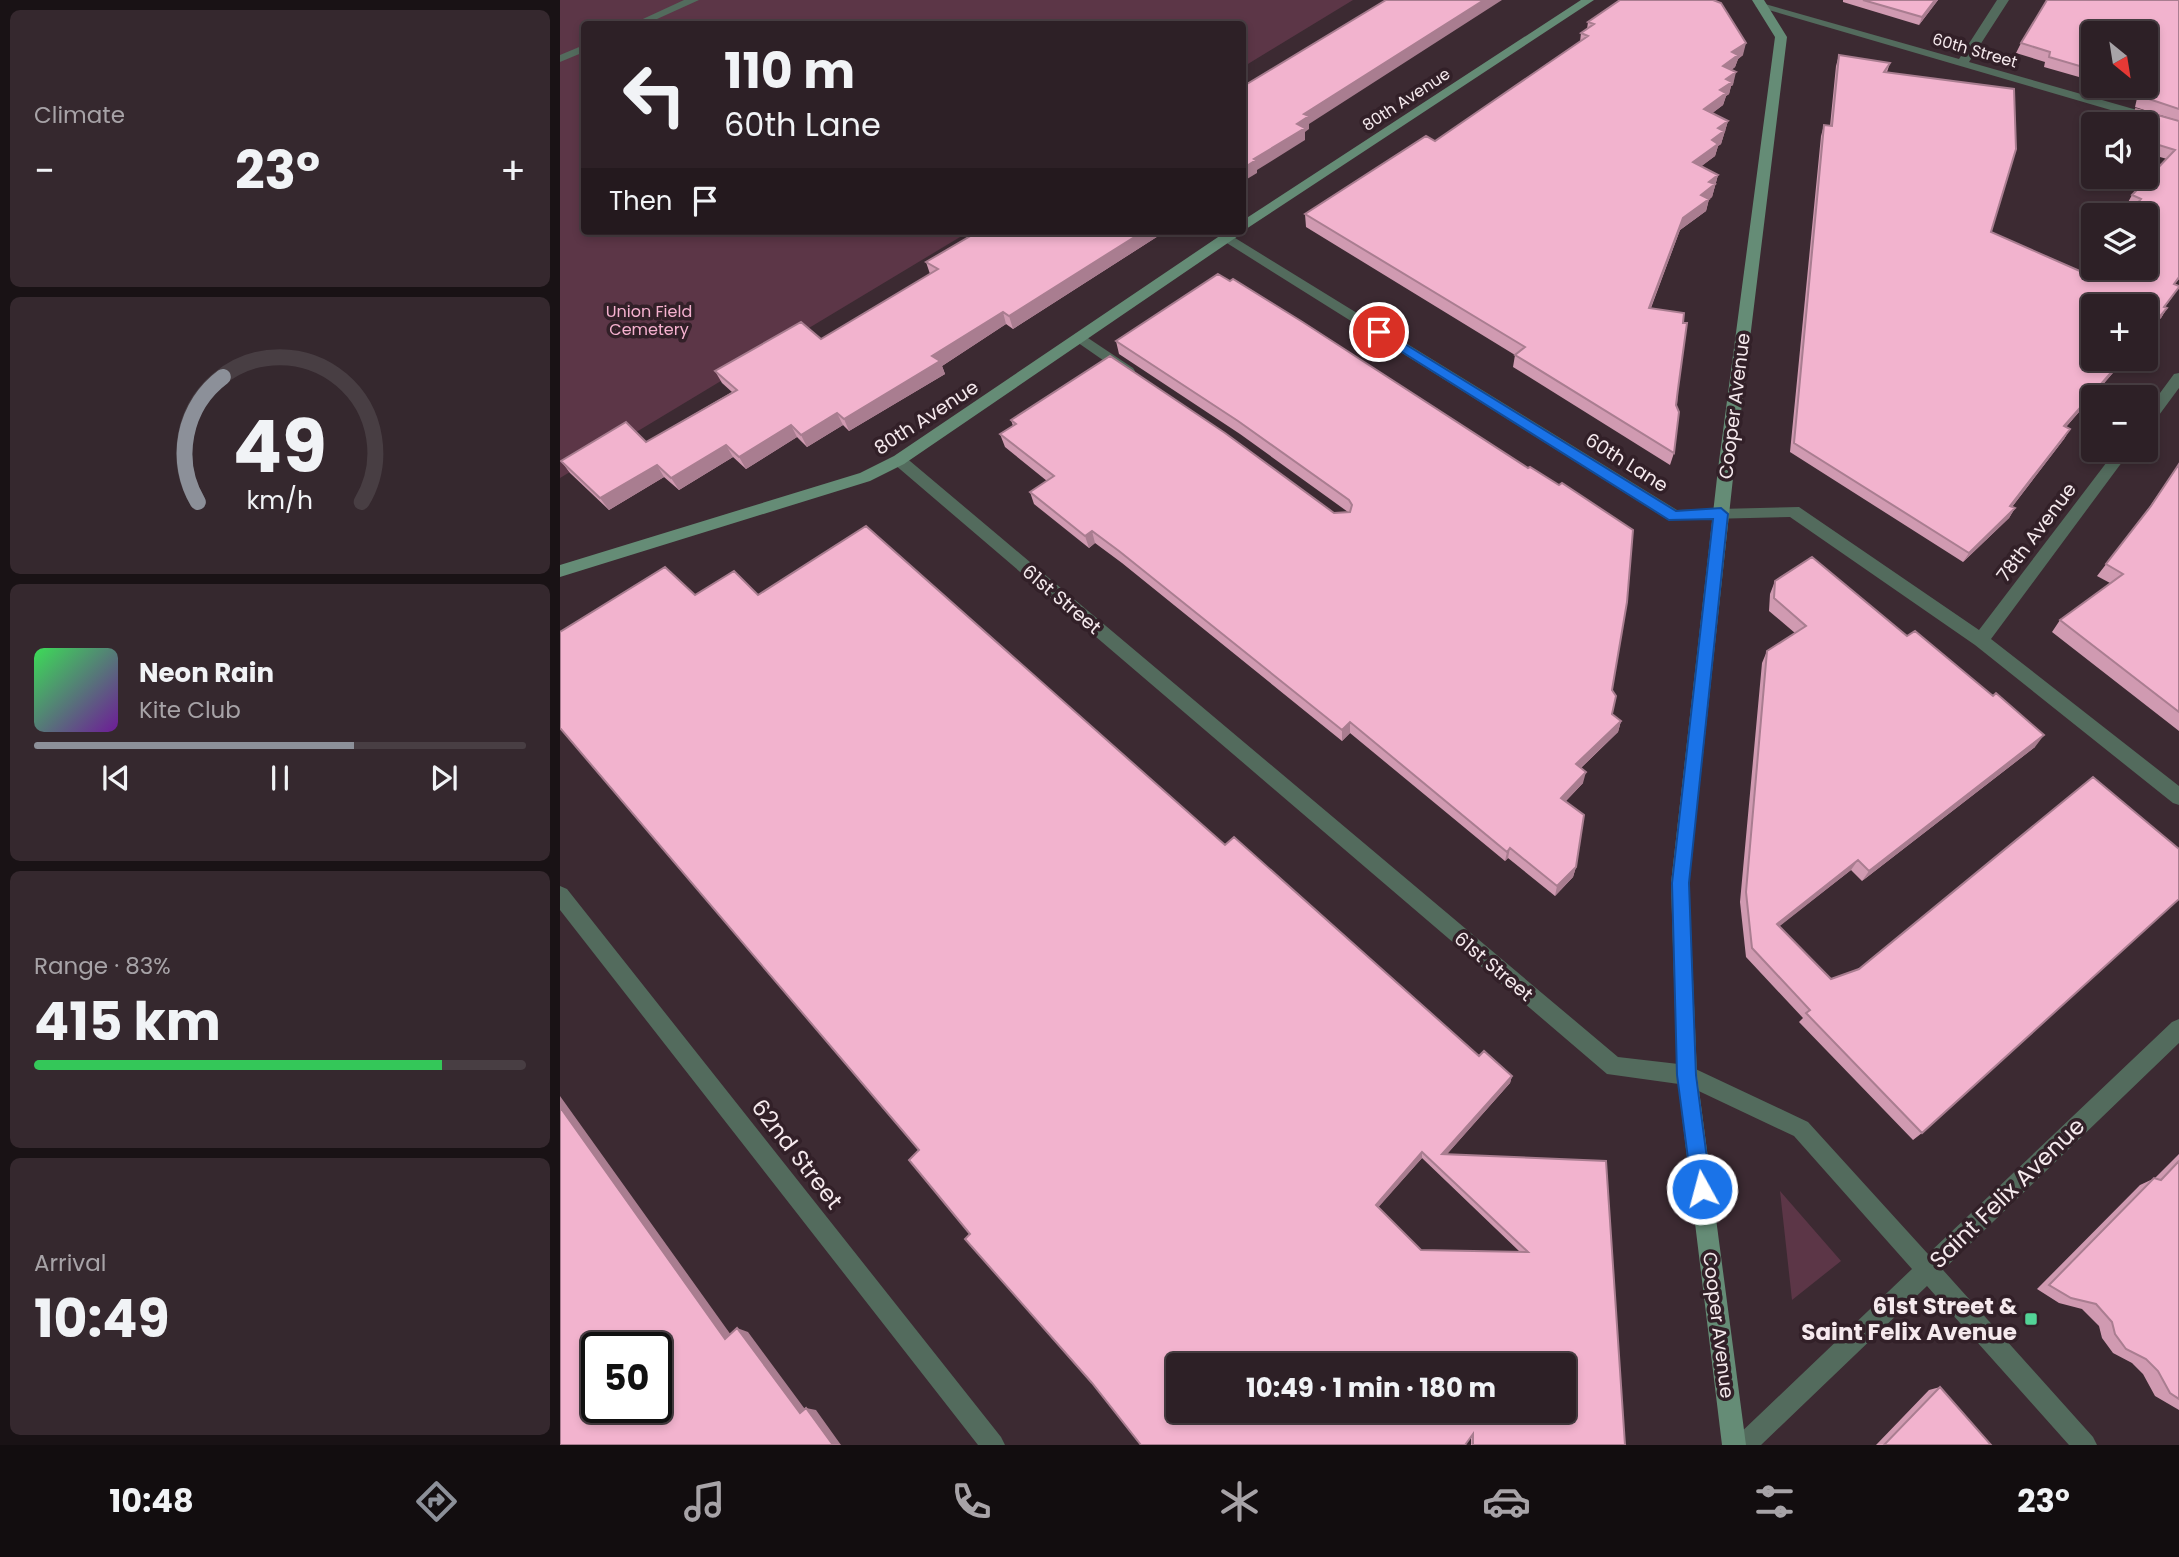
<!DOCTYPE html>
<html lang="en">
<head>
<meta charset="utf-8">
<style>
  body { margin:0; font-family:Poppins,sans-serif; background:#35282e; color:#f1f3f6; height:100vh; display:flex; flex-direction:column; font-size:26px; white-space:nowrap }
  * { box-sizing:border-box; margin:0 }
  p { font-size:23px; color:#a7a3a7 }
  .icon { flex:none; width:38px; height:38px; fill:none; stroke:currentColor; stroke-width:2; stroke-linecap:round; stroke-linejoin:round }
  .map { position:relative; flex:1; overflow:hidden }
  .sheet { display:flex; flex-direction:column; gap:10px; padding:10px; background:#191215; width:560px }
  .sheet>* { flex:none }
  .top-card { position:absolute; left:21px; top:21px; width:665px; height:214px; border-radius:7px; box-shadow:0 4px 10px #0003,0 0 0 2px #483e43; background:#2d2026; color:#f1f3f6; overflow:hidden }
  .needle { width:46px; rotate:150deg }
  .tools { position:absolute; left:1521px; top:21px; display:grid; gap:14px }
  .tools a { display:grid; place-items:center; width:77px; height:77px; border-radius:7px; background:#2d2026; box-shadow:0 4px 10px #0003,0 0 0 2px #483e43; font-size:35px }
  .speed { position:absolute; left:21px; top:1332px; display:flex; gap:14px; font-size:35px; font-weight:700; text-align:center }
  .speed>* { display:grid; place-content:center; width:91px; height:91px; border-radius:50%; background:#2d2026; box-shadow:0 4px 10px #0003,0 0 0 2px #483e43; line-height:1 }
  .speed .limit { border:4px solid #111; border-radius:10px; background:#fff; color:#111 }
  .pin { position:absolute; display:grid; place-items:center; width:60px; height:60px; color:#fff; margin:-30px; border:4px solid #fff; border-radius:50%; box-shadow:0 2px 7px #0007 }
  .me { position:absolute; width:77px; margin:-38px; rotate:353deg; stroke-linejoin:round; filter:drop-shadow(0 0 5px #0008) }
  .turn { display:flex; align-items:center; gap:24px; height:147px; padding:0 28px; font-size:32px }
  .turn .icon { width:91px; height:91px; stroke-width:2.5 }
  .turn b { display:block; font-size:49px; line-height:60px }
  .then { display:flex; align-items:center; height:66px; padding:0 28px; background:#0003; gap:14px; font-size:26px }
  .big { font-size:52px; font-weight:700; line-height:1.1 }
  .sheet .widget { flex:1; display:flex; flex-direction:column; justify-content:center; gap:10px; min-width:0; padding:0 24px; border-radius:10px; background:#35282e }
  .sheet .dial { align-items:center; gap:0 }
  .dial svg { height:182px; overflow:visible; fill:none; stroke:#483e43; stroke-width:7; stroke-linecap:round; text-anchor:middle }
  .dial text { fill:#f1f3f6; stroke:none }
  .song { display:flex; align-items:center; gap:21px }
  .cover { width:84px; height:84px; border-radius:10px; background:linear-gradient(135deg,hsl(130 70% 55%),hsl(280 70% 35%)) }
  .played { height:7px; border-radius:4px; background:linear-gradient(90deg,#8c9099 65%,#483e43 65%) }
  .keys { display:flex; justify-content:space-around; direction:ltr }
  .heat { display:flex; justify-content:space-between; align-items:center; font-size:38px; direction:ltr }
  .charge { height:10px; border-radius:5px; background:linear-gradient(90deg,#34c759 83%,#483e43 0) }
  .trip { position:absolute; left:606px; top:1353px; width:410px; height:70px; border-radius:7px; background:#2d2026; box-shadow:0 4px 10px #0003,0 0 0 2px #483e43; font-weight:700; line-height:70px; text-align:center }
  .dock { display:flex; height:112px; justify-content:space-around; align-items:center; background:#120d0f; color:#a7a3a7 }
  .dock .icon { width:49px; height:49px }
  .dock .current { color:#8c9099 }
  .dock b { font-size:32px; color:#f1f3f6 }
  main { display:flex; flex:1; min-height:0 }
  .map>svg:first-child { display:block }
  .green { fill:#5c3647 }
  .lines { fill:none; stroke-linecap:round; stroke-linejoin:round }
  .lane { fill:#536b5d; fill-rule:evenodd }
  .street { fill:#536b5d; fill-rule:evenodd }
  .secondary { fill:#658c76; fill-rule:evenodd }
  .wall { fill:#d09ab1; fill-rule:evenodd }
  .shaded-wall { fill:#a97d90 }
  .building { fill:#f2b3ce; stroke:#a97d90; stroke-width:2; fill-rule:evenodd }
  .route { fill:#1a73e8; stroke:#114b97; stroke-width:2 }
  .poi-dot { fill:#53d397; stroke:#322028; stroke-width:2.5 }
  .labels { text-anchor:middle; stroke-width:7; stroke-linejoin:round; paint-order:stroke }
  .far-street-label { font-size:16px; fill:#f5e9ed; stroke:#322028 }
  .far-park-label { font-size:16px; fill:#f5b1cf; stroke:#322028 }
  .street-label { font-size:19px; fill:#f5e9ed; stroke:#322028 }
  .near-street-label { font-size:23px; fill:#f5e9ed; stroke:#322028 }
  .near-poi-label { font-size:23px; font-weight:bold; fill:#f5e9ed; stroke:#322028; text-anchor:end }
</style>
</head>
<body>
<main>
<section class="sheet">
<div class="widget"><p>Climate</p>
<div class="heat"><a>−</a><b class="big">23°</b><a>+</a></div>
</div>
<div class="widget dial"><svg viewBox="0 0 100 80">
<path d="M14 69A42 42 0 1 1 86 69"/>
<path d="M14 69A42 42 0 0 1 25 14" stroke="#8c9099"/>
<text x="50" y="56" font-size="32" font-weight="700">49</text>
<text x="50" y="72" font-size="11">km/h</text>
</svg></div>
<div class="widget">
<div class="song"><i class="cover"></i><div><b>Neon Rain</b><p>Kite Club</p></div></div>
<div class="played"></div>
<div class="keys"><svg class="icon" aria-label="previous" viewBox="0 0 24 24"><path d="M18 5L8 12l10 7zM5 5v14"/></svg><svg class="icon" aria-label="pause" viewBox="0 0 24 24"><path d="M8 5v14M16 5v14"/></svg><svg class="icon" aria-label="next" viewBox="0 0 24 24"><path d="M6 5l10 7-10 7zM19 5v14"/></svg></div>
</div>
<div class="widget"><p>Range · 83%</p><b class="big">415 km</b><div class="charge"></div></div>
<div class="widget"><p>Arrival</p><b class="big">10:49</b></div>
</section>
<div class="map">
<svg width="1619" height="1445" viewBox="0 0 1619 1445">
  <rect width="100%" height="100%" fill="#3c2a32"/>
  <path class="green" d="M 0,0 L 793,0 L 683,67 L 682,24 L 24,24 L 24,231 L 410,231 L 0,478 Z
    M 1220,1191 L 1281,1261 L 1232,1300 Z"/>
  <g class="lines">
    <path class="lane" d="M 124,0 L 139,0 L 86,24 L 72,24 Z
      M 24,45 L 24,52 L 0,62 L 0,55 Z
      M 519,332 L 573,368 L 575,371 L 573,374 L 563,374 L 514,340 L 512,337 Z"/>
    <path class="street" d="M 1437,0 L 1449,0 L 1409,62 L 1619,122 L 1619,130 L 1195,6 L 1205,4 L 1399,59 Z
      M 667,233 L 1117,510 L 1239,507 L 1419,630 L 1556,450 L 1571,450 L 1431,639 L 1619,786 L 1619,805 L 1613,803 L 1415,645 L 1230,517 L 1108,520 L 662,240 L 660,237 Z
      M 1619,373 L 1619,388 L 1591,426 L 1586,427 L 1586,412 L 1614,374 Z
      M 339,454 L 344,456 L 1058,1057 L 1127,1065 L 1248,1122 L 1368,1254 L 1612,1022 L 1619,1019 L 1619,1043 L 1383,1270 L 1533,1437 L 1537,1445 L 1509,1445 L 1367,1286 L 1201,1445 L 1172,1445 L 1176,1437 L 1352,1269 L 1234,1136 L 1126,1085 L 1047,1074 L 334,464 L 331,460 Z
      M 0,886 L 7,889 L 441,1437 L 445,1445 L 418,1445 L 0,910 Z"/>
    <path class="secondary" d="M 1021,0 L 1034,0 L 683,231 L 681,234 L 344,464 L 310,481 L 0,577 L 0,565 L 300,473 L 334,456 L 667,231 L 682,231 L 682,221 Z
      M 1192,0 L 1204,0 L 1227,37 L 1174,469 L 1129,883 L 1137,1075 L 1186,1445 L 1162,1445 L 1117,1075 L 1111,883 L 1158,469 L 1215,37 Z"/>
  </g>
  <path class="wall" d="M 1283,0 L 1378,0 L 1359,25 L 1283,2 Z
    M 1619,0 L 1619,279 L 1615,284 L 1613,296 L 1605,307 L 1607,308 L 1601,318 L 1533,359 L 1565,359 L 1506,427 L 1510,429 L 1504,439 L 1452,507 L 1455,508 L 1449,518 L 1403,562 L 1230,452 L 1261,136 L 1264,125 L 1270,126 L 1276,66 L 1279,55 L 1330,63 L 1327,72 L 1431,232 L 1522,272 L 1573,209 L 1566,206 L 1572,195 L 1607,159 L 1586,153 L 1586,124 L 1569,124 L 1576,109 L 1613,119 L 1575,107 L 1578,94 L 1549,86 L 1586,86 L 1533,33 L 1533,81 L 1484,67 L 1485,62 L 1456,53 L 1461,43 Z
    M 1028,22 L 1183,55 L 1178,59 L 1175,67 L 1171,70 L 1173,85 L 1171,86 L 1169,94 L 1166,96 L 1163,105 L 1152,113 L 1168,121 L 1161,144 L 1158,146 L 1155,156 L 1141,166 L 1158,175 L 1152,197 L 1149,199 L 1146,211 L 1120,230 L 1091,308 L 1118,389 L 1114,453 L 1110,465 L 953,367 L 955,355 L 746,227 L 745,214 L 875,141 L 1020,42 L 1021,33 L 1027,29 Z
    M 419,231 L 606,231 L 453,329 L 446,324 L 382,366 L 385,374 L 289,431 L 283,425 L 247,447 L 237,437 L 186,469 L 173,457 L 119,490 L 104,477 L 49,510 L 10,473 L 1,461 L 86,442 L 172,392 L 162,383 L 155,371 L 261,339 L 370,274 L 366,262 Z
    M 658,274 L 1052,690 L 1052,714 L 1061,721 L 1058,732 L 1021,768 L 1023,783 L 1006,801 L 1016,867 L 1013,877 L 995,896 L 948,858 L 945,861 L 790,733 L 782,741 L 562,563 L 535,543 L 529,548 L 474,504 L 470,492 L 487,481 L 445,447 L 440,434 L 453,426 L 451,420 L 774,513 L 788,512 L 680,434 L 559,354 L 556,341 Z
    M 1619,464 L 1619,731 L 1492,632 L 1500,620 L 1550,583 L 1537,576 L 1584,515 Z
    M 1215,581 L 1475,747 L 1302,881 L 1291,870 L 1219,926 L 1362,1133 L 1353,1140 L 1239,1022 L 1243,1018 L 1186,957 L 1180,902 L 1202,663 L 1207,651 L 1235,633 L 1209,611 L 1210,594 Z
    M 135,595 L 198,595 L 919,1056 L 952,1076 L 950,1083 L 886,1155 L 1046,1161 L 1065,1445 L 911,1445 L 911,1436 L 532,1383 L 410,1234 L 359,1150 ZM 862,1158 L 960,1252 L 861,1250 L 818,1207 Z
    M 1619,1154 L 1619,1410 L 1595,1396 L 1583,1374 L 1572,1363 L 1553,1353 L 1542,1338 L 1539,1326 L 1522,1309 L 1499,1303 L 1477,1289 L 1580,1185 L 1595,1178 Z
    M 1380,1387 L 1431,1445 L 1316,1445 L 1369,1390 Z"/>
  <path class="shaded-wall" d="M 924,0 L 942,0 L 749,124 L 749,129 L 745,132 L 745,140 L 697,170 L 697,173 L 682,182 L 682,169 L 737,124 L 744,114 Z
    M 1375,0 L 1378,0 L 1359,25 L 1362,17 Z
    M 1186,43 L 1183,55 L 1178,59 L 1175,67 L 1160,79 L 1163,66 L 1172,52 Z
    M 1176,72 L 1173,85 L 1171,86 L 1169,94 L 1166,96 L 1163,105 L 1141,122 L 1144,109 L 1160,90 L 1166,79 Z
    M 1168,121 L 1161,144 L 1158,146 L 1155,156 L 1130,175 L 1133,162 L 1152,140 L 1158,128 Z
    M 1158,175 L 1152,197 L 1149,199 L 1146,211 L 1120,230 L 1086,320 L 1089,308 L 1123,218 L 1141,195 L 1149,182 Z
    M 584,231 L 606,231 L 453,329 L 449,316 Z
    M 1607,308 L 1601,318 L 1586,335 L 1586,333 Z
    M 443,312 L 446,324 L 382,366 L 385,374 L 289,431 L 284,419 L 372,356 Z
    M 1563,359 L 1565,359 L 1498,436 L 1504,426 Z
    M 277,413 L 283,425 L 247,447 L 241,435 Z
    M 231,425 L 237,437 L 186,469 L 179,457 Z
    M 1510,429 L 1504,439 L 1445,516 L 1450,506 Z
    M 166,445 L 173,457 L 119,490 L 111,478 Z
    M 97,465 L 104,477 L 49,510 L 40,498 Z
    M 1455,508 L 1449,518 L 1403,562 L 1409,553 Z
    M 532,531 L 535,543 L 529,548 L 525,536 Z
    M 1061,721 L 1058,732 L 1013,775 L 1016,764 Z
    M 790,722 L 790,733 L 782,741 L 782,730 Z
    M 1484,735 L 1475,747 L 1302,881 L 1309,871 Z
    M 1026,772 L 1023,783 L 999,808 L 1001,798 Z
    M 950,848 L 948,858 L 945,861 L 947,852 Z
    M 1298,860 L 1291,870 L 1211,933 L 1217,924 Z
    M 1016,867 L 1013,877 L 995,896 L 997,886 Z
    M 952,1076 L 950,1083 L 881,1161 L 882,1154 Z
    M 0,1096 L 176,1342 L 165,1339 L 0,1107 Z
    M 862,1152 L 862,1158 L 816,1210 L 816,1205 Z
    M 177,1328 L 188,1332 L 250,1416 L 240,1413 Z
    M 246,1408 L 256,1410 L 281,1445 L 273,1445 Z"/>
  <path class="building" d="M 826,0 L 924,0 L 744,114 L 749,116 L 737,124 L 745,128 L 694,159 L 696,160 L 682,169 L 682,87 Z
    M 1060,0 L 1153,0 L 1161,3 L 1186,43 L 1172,52 L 1178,55 L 1163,66 L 1176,72 L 1166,79 L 1172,82 L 1160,90 L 1166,93 L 1144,109 L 1168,121 L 1158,128 L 1164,131 L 1152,140 L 1158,144 L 1133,162 L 1158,175 L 1149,182 L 1155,184 L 1141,195 L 1149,199 L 1123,218 L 1089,308 L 1124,313 L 1123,323 L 1127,323 L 1118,389 L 1116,405 L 1119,412 L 1114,453 L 955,355 L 965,347 L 745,214 L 866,136 L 875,141 L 923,108 L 1028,36 L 1021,33 L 1034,24 L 1028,22 Z
    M 1303,0 L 1375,0 L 1362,17 Z
    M 1487,0 L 1619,0 L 1619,109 L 1580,96 L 1583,86 L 1586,86 L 1586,33 L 1533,33 L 1533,70 L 1489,57 L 1490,52 L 1461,43 Z
    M 1279,55 L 1330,63 L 1324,72 L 1454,89 L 1456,149 L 1431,232 L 1522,272 L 1533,258 L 1533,268 L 1586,268 L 1586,215 L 1568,215 L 1581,199 L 1572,195 L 1615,150 L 1586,141 L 1586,124 L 1572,124 L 1576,109 L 1619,121 L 1619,277 L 1614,284 L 1619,286 L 1619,287 L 1604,307 L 1607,308 L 1586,333 L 1586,306 L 1533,306 L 1533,359 L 1563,359 L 1504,426 L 1510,429 L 1450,506 L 1455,508 L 1409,553 L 1234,443 L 1264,125 L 1272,126 Z
    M 419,231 L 584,231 L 449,316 L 443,312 L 372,356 L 380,361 L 284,419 L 277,413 L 241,435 L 231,425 L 179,457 L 166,445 L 111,478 L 97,465 L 40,498 L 1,461 L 66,422 L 86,442 L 177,390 L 155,371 L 241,322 L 261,339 L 378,269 L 366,262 Z
    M 658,274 L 670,281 L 673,279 L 741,321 L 968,468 L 970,467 L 999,485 L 1002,483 L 1073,530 L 1067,602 L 1052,690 L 1056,696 L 1052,714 L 1061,721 L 1016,764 L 1026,772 L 1001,798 L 1024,815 L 1016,867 L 997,886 L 950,848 L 947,852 L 790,722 L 782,730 L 559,551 L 532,531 L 525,536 L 470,492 L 494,476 L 440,434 L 456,424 L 451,420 L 550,356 L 665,433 L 774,513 L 790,512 L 792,505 L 789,500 L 678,421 L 556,341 Z
    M 1619,464 L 1619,712 L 1500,620 L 1563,574 L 1546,564 L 1591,506 Z
    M 306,526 L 665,845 L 674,837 L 919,1056 L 924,1051 L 952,1076 L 882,1154 L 1046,1161 L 1065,1445 L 913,1445 L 913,1434 L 905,1445 L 581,1445 L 532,1383 L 405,1239 L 410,1234 L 349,1160 L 359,1150 L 0,728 L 0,632 L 105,567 L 135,595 L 174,571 L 198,595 ZM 862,1152 L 968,1252 L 861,1250 L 816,1205 ZM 618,1365 L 1003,1365 L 1003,1410 L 618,1410 Z
    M 1252,557 L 1347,636 L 1355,631 L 1433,696 L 1436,693 L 1484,735 L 1309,871 L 1298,860 L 1217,924 L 1271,979 L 1299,969 L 1533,777 L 1619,849 L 1619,899 L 1362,1133 L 1246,1013 L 1250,1010 L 1192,948 L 1186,892 L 1207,651 L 1246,626 L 1214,598 L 1215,581 Z
    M 0,1107 L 165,1339 L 177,1328 L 240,1413 L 246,1408 L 273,1445 L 0,1445 ZM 37,1348 L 96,1348 L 96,1407 L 37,1407 Z
    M 1619,1161 L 1619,1399 L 1610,1393 L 1598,1371 L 1586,1359 L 1566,1349 L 1555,1334 L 1552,1322 L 1536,1304 L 1511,1298 L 1489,1285 L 1594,1178 L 1601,1180 Z
    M 1380,1387 L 1431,1445 L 1324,1445 Z"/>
  <path class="route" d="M 819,328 L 1116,511 L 1161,508 L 1168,514 L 1129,883 L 1136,1075 L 1151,1189 L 1148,1196 L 1142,1199 L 1135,1196 L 1132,1189 L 1117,1075 L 1112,883 L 1153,519 L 1109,520 L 815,335 L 815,329 Z"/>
  <rect class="poi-dot" x="1464" y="1312" width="14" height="14" rx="3.5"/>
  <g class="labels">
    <g class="far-street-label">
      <text transform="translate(1415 50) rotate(16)" y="6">60th Street</text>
      <text transform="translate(846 99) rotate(-33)" y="6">80th Avenue</text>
    </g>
    <g class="far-park-label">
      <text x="89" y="317">Union Field<tspan x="89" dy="18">Cemetery</tspan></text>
    </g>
    <g class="street-label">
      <text transform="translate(1174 406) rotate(-83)" y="7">Cooper Avenue</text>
      <text transform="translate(366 417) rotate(-33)" y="7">80th Avenue</text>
      <text transform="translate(1067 462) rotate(32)" y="7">60th Lane</text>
      <text transform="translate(1476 532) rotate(-53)" y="7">78th Avenue</text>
      <text transform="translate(502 599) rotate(40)" y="7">61st Street</text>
      <text transform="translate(934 966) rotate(40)" y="7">61st Street</text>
      <text transform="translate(1159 1325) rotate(83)" y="7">Cooper Avenue</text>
    </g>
    <g class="near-street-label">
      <text transform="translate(237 1154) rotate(52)" y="8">62nd Street</text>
      <text transform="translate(1447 1193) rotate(-44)" y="8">Saint Felix Avenue</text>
    </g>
    <g class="near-poi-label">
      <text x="1457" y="1314">61st Street &amp;<tspan x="1457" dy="26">Saint Felix Avenue</tspan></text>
    </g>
  </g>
</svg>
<div class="tools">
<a><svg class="needle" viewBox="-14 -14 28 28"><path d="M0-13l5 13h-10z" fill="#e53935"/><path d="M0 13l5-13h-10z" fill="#a7a3a7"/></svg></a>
<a><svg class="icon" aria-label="sound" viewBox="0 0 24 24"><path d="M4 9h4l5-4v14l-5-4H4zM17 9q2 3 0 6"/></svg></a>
<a><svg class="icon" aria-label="layers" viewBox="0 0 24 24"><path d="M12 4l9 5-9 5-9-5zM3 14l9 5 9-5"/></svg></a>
<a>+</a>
<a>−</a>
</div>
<div class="speed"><div class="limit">50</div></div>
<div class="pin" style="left:819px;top:332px;background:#d93025"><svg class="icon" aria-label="arrive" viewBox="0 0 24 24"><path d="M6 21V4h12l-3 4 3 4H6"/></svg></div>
<svg class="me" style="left:1142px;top:1189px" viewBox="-20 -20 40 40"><circle r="17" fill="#1a73e8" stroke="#fff" stroke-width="3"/><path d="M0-11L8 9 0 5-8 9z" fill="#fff"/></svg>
<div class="trip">10:49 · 1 min · 180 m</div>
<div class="top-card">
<div class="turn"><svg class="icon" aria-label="left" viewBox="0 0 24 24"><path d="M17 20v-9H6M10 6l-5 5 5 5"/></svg><div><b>110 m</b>60th Lane</div></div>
<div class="then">Then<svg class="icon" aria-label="arrive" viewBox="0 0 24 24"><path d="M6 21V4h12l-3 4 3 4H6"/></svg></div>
</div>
</div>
</main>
<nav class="dock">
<b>10:48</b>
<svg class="icon current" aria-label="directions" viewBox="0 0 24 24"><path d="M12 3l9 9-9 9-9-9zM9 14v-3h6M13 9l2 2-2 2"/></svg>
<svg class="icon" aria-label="music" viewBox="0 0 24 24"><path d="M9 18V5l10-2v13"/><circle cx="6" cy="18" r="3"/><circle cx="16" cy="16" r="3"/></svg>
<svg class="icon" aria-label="phone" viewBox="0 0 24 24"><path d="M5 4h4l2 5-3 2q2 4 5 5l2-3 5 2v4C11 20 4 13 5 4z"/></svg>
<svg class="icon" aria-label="climate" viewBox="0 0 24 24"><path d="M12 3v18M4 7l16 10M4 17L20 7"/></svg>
<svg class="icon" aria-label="car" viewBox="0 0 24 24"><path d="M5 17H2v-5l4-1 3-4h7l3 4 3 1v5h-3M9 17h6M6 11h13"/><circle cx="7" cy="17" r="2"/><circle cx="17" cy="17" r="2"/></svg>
<svg class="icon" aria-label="filters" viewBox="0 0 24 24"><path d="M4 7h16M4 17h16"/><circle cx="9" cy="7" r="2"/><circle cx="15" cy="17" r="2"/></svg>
<b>23°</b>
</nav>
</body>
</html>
